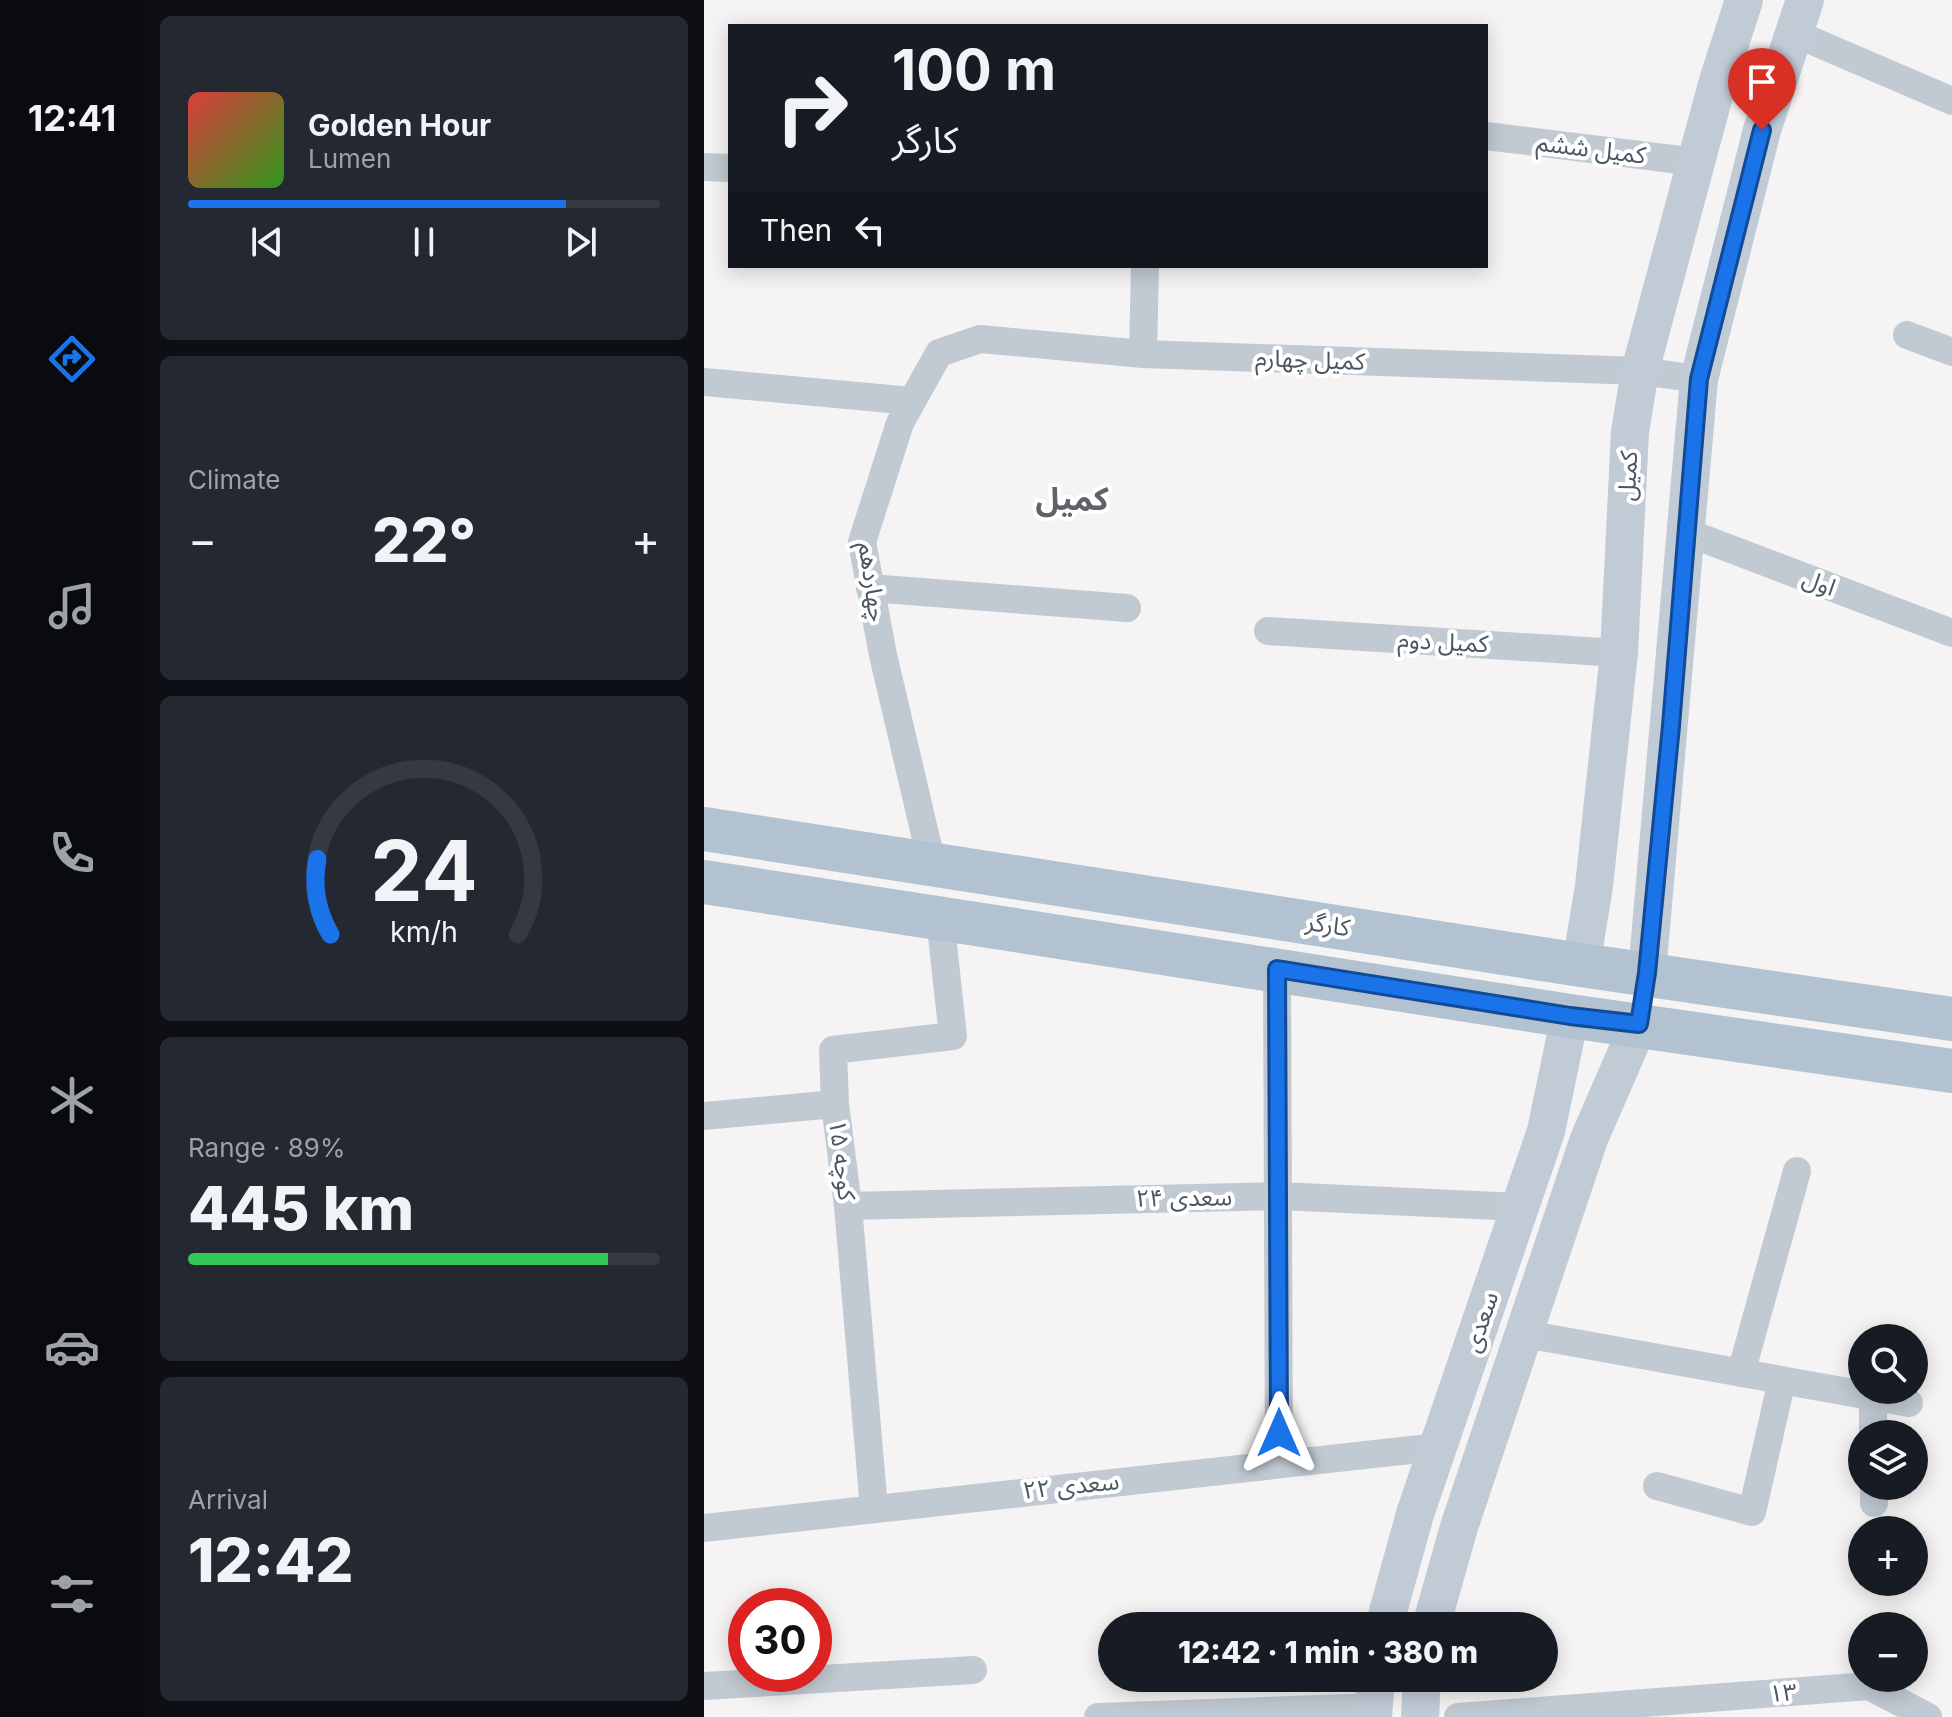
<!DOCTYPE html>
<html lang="en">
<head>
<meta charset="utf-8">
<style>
  body { margin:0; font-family:Inter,"Noto Sans Arabic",sans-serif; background:#242831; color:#f1f3f6; height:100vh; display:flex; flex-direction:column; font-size:30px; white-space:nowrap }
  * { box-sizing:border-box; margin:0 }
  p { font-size:26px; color:#9ea1a6 }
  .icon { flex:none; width:44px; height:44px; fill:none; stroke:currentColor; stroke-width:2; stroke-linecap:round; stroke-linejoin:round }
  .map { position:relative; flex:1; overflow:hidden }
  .details { display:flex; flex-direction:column; gap:16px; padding:16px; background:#0d0f14; width:560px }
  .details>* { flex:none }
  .hud { position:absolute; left:24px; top:24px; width:760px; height:244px; border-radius:0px; box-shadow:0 4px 20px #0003; background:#171b24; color:#f1f3f6; overflow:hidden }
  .controls { position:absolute; left:1144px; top:1324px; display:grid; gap:16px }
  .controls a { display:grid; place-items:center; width:80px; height:80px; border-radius:50%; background:#171b24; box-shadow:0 4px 20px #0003; font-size:40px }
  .speed { position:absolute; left:24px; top:1588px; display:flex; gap:16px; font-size:40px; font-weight:700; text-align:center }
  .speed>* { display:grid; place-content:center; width:104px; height:104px; border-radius:50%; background:#171b24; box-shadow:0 4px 20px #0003; line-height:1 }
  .speed .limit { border:12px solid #d22; background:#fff; color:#111 }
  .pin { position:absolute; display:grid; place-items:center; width:68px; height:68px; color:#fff; margin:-82px -34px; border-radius:50% 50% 50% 0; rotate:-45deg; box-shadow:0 0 8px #0007 }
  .pin .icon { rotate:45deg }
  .me { position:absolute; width:88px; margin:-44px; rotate:0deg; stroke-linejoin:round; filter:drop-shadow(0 0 6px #0008) }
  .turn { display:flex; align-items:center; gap:28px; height:168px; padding:0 32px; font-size:36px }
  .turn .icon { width:104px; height:104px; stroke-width:2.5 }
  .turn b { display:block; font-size:56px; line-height:68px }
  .then { display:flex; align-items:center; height:76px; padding:0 32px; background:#0003; gap:16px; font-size:30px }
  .big { font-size:60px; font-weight:800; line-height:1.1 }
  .details .card { flex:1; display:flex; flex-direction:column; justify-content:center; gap:12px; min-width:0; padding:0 28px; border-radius:12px; background:#242831 }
  .details .dial { align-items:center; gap:0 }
  .dial svg { height:208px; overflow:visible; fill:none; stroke:#363941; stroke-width:7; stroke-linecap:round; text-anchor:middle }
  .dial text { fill:#f1f3f6; stroke:none }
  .song { display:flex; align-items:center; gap:24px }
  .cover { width:96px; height:96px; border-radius:12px; background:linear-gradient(135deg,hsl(0 70% 55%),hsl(110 70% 35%)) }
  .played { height:8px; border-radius:4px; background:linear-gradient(90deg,#1a73e8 80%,#363941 80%) }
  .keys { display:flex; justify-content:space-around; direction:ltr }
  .heat { display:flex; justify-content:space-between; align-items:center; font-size:44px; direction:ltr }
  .charge { height:12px; border-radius:6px; background:linear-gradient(90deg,#34c759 89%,#363941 0) }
  .trip { position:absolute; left:394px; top:1612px; width:460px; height:80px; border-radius:40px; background:#171b24; box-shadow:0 4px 20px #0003; font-weight:800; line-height:80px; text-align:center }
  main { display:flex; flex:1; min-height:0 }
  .tab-bar { display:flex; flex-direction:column; width:144px; justify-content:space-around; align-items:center; background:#090b0e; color:#9ea1a6 }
  .tab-bar .icon { width:56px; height:56px }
  .tab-bar .current { color:#1a73e8 }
  .tab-bar b { font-size:36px; color:#f1f3f6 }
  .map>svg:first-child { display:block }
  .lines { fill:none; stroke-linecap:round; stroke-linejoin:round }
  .street { stroke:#c1cad2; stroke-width:28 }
  .secondary { stroke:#c1cbd6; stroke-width:38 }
  .primary { stroke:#b3c2d1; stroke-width:44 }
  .route-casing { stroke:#114b97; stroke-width:20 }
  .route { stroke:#1a73e8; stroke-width:14 }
  .labels { text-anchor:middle; stroke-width:8; stroke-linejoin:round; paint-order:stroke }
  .street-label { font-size:24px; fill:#4a5661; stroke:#fff }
  .district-label { font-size:32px; font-weight:bold; fill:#5f6368; stroke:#fff }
</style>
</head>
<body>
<main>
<nav class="tab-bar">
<b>12:41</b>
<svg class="icon current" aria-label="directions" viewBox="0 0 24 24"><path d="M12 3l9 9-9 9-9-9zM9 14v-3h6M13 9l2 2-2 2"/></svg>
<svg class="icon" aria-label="music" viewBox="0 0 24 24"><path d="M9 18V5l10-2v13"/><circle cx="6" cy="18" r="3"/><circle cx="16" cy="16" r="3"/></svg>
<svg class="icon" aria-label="phone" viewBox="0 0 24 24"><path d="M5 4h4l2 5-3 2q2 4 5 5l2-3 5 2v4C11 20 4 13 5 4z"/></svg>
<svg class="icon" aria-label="climate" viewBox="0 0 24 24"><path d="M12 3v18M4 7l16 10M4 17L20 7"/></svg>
<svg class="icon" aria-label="car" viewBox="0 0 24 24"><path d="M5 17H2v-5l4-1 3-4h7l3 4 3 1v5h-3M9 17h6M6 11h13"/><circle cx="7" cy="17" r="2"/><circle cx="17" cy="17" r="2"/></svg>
<svg class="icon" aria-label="filters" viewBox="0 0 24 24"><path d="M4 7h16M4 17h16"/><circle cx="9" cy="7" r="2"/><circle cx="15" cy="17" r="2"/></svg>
</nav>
<section class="details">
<div class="card">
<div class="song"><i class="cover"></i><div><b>Golden Hour</b><p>Lumen</p></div></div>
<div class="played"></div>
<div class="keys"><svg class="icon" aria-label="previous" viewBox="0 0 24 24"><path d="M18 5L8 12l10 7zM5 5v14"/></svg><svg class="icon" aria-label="pause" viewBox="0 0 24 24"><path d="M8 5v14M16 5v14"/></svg><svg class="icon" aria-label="next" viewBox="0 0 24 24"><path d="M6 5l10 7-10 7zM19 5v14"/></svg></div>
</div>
<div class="card"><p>Climate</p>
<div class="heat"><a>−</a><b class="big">22°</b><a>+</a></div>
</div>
<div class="card dial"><svg viewBox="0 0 100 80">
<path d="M14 69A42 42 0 1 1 86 69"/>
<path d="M14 69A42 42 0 0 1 9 40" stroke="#1a73e8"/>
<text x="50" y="56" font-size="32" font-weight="700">24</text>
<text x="50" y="72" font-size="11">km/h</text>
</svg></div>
<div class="card"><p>Range · 89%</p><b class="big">445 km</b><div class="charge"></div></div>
<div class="card"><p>Arrival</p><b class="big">12:42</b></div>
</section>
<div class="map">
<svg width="1248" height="1717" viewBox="0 0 1248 1717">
  <rect width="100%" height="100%" fill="#f5f3f3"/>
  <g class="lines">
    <path class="street" d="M 1090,33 L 1248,101
      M 782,136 L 992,162
      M 0,167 L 26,168
      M 1203,335 L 1248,352
      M 439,354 L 441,266
      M 0,382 L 208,401
      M 982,532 L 1248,633
      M 166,588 L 423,608
      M 564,631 L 915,653
      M 228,864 L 179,655 L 158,542 L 196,423 L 235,353 L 276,339 L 439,354 L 936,371 L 995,379
      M 573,969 L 575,1463
      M 0,1116 L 131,1104
      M 144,1206 L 575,1196 L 816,1207
      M 821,1334 L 1205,1403
      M 1037,1373 L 1093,1171
      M 1169,1396 L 1169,1434
      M 953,1486 L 1048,1512 L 1078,1380
      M 1170,1486 L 1170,1503
      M 170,1509 L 144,1206 L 131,1104 L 129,1050 L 249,1036 L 236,918
      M 0,1528 L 734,1447
      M 0,1686 L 269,1670
      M 394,1717 L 670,1707
      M 754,1717 L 1165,1686 L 1224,1717"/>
    <path class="secondary" d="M 877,965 L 890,886 L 915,653 L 926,432 L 936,371 L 992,162 L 1014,81 L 1040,0
      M 943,973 L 995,379 L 1058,130 L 1101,0
      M 680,1626 L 711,1514 L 842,1131 L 866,1016
      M 727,1626 L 755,1527 L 885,1139 L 935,1024
      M 669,1717 L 672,1678
      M 716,1717 L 718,1678"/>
    <path class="primary" d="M 0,829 L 877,965 L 1248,1019
      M 0,882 L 866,1016 L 1248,1071"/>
  </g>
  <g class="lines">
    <defs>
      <path id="route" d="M 575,1433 L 573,969 L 866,1016 L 935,1024 L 943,973 L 967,726 L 995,379 L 1058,130"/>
    </defs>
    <use href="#route" class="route-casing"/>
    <use href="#route" class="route"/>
  </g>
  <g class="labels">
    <g class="street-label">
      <text transform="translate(887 149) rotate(7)" y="8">کمیل ششم</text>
      <text transform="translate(606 360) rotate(2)" y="8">کمیل چهارم</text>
      <text transform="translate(924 476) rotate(-87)" y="8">کمیل</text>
      <text transform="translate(168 582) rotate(82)" y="8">چهاردهم</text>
      <text transform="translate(1115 583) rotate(21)" y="8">اول</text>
      <text transform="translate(739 642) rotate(3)" y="8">کمیل دوم</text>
      <text transform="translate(624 925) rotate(9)" y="8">کارگر</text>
      <text transform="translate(138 1160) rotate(83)" y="8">کوچه ۱۵</text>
      <text transform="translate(480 1198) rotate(-1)" y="8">سعدی ۲۴</text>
      <text transform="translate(777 1322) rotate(-71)" y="8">سعدی</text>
      <text transform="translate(367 1486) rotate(-6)" y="8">سعدی ۲۲</text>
      <text transform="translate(1079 1693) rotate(-4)" y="8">۱۳</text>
    </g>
    <g class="district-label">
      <text x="368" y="510">کمیل</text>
    </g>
  </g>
</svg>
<div class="controls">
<a><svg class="icon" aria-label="search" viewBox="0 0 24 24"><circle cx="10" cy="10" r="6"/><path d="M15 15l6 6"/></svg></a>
<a><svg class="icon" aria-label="layers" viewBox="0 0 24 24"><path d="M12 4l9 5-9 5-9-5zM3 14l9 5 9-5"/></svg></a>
<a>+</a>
<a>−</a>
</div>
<div class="speed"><div class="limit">30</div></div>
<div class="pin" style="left:1058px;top:130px;background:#d93025"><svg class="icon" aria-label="arrive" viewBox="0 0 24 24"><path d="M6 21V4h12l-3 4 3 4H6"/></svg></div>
<svg class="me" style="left:575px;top:1433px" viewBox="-20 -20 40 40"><path d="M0-17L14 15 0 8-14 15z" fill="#1a73e8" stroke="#fff" stroke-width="4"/></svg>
<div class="trip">12:42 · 1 min · 380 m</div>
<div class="hud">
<div class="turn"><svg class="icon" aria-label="right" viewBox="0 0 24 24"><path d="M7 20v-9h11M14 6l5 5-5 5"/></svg><div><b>100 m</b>کارگر</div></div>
<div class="then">Then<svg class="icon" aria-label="left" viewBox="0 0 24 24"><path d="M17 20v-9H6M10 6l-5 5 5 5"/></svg></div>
</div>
</div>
</main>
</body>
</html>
